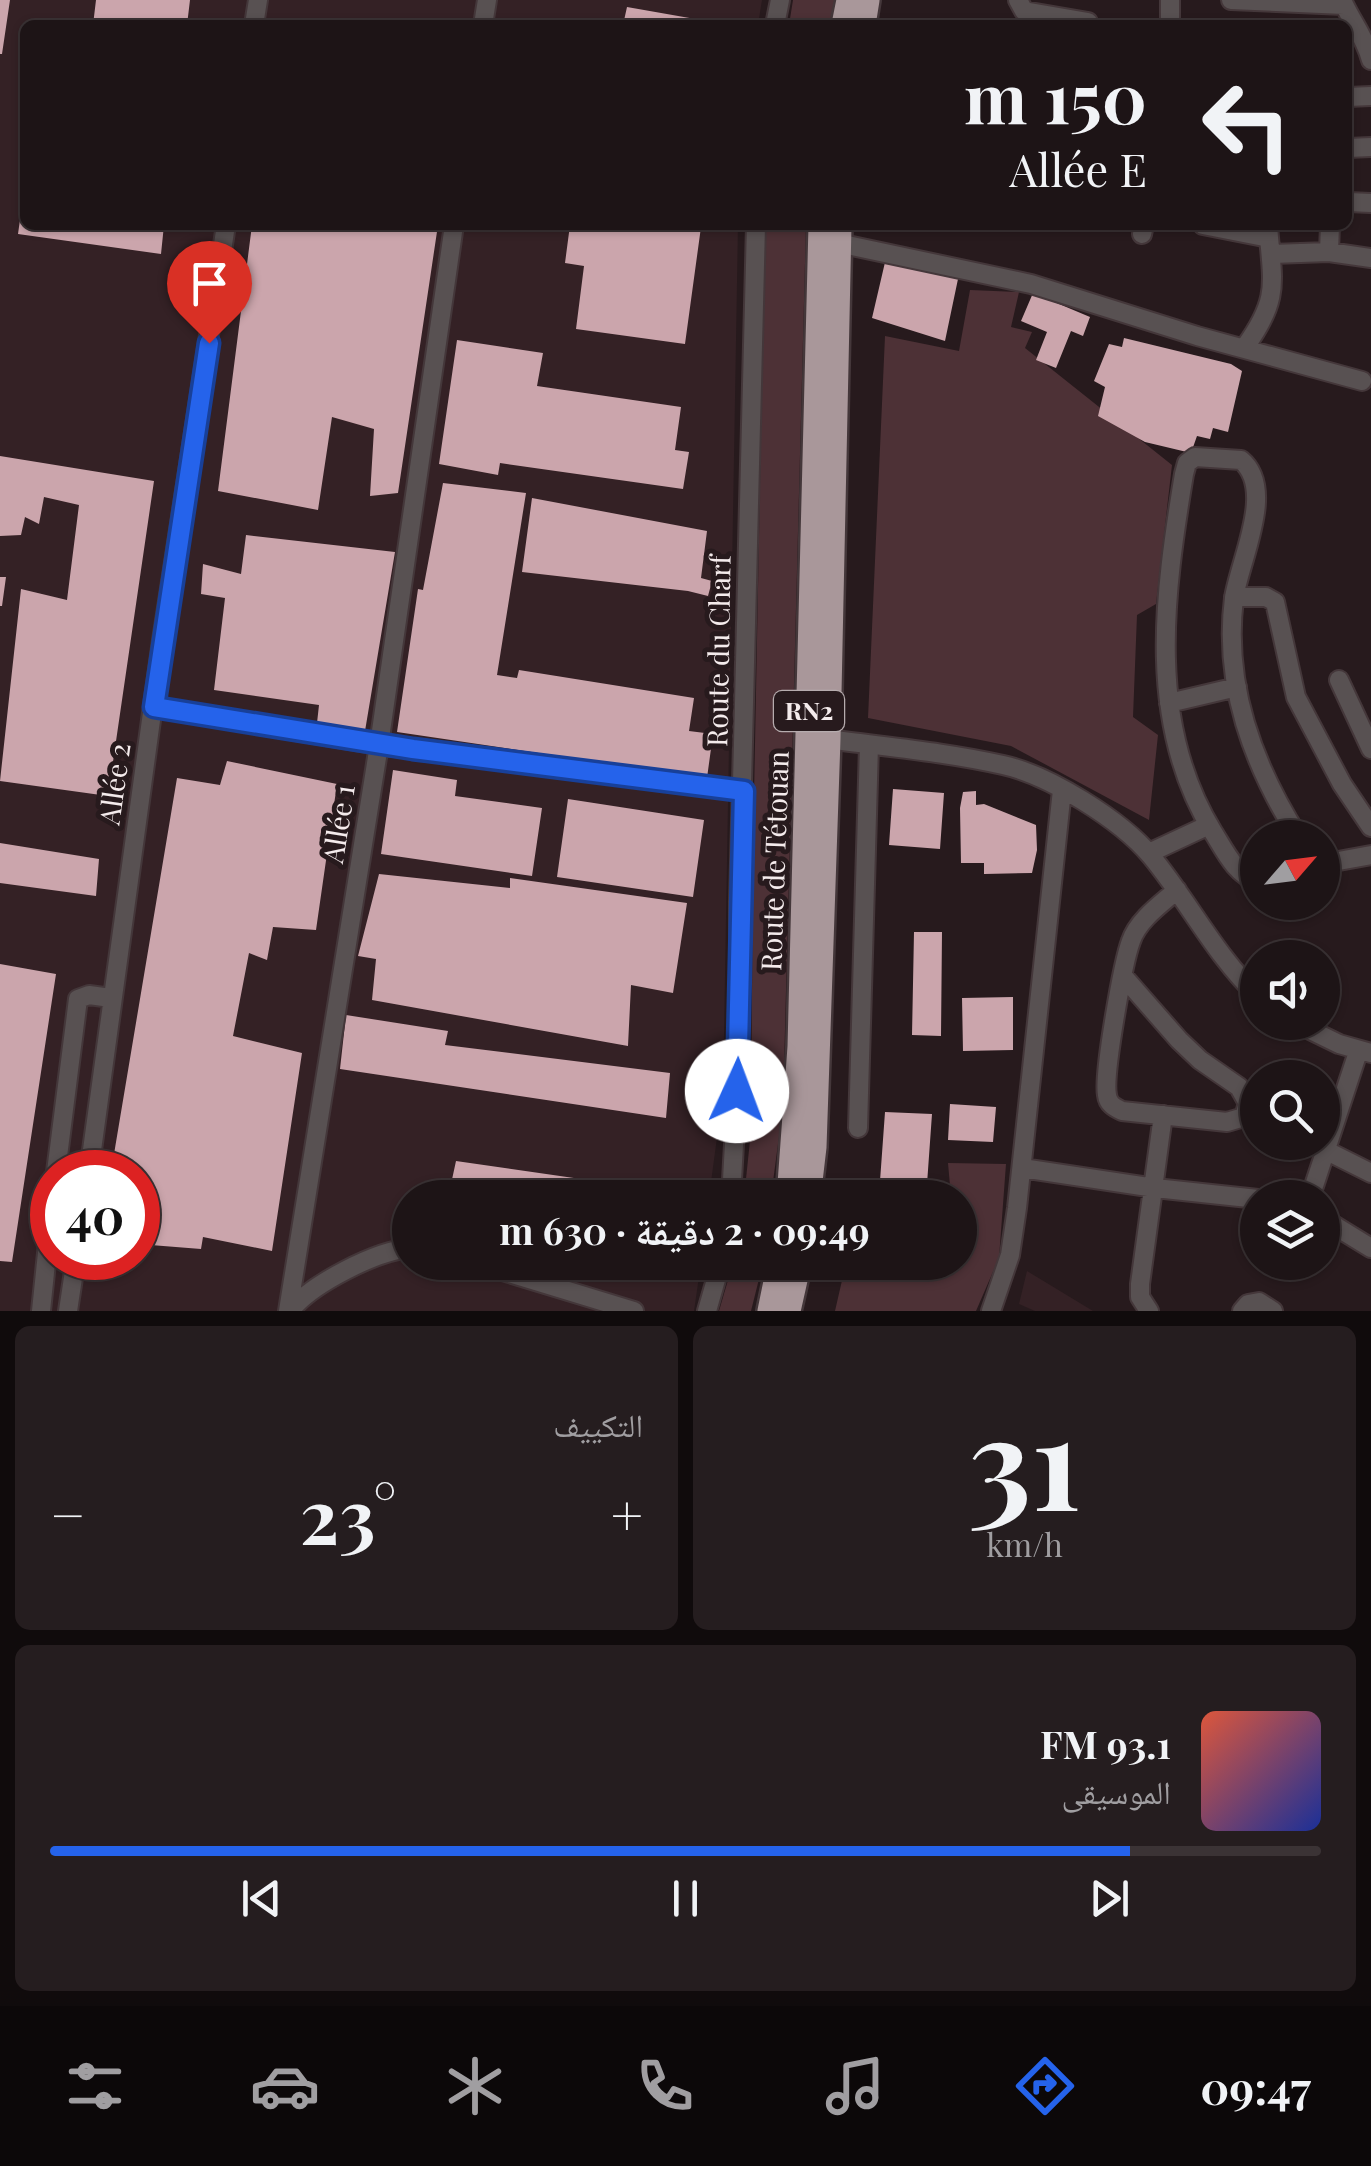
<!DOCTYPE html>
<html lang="ar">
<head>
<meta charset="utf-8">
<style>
  body { margin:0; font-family:"Playfair Display","Noto Naskh Arabic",serif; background:#251d1f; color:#f1f3f6; direction:rtl; height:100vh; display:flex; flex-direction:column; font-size:38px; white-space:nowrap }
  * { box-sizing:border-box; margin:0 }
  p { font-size:32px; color:#a09ea1 }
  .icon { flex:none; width:55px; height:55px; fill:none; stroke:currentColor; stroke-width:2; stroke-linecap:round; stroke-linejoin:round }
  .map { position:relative; height:1311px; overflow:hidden; direction:ltr }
  .details { display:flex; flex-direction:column; gap:15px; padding:15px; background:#100b0c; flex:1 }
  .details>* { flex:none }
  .top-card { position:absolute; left:20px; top:20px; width:1332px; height:210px; border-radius:15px; box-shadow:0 2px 8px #0004,0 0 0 2px #3b3335; direction:rtl; background:#1d1416; color:#f1f3f6; overflow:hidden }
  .needle { width:65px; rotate:62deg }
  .tools { position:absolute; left:1240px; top:820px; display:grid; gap:20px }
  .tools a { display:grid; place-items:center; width:100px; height:100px; border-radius:50%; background:#1d1416; box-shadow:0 2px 8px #0004,0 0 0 2px #3b3335; font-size:50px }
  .speed { position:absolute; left:30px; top:1150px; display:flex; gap:20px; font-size:50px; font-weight:700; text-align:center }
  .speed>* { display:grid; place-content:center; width:130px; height:130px; border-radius:50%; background:#1d1416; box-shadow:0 2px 8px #0004,0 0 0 2px #3b3335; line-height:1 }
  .speed .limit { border:15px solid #d22; background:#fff; color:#111 }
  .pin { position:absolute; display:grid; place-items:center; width:85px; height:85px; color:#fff; margin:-102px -42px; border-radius:50% 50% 50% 0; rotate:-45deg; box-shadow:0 0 10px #0007 }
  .pin .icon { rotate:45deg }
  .me { position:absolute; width:110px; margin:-55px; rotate:2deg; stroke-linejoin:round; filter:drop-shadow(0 0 8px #0008) }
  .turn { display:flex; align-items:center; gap:35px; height:210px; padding:0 40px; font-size:45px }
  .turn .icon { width:130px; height:130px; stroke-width:2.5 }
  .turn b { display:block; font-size:70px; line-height:85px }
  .big { font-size:75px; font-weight:700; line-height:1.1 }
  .details .widget { flex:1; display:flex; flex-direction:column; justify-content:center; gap:15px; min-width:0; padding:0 35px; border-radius:15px; background:#251d1f }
  .details .dial { align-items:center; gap:0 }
  .dial b { font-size:130px; line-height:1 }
  .song { display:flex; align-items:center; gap:30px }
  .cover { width:120px; height:120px; border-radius:15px; background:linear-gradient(135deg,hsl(10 70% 55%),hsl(230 70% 35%)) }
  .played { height:10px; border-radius:5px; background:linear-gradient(90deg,#2563eb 85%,#3b3335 85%) }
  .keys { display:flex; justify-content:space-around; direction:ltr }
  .heat { display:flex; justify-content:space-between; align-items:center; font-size:55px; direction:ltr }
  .details .tiles { flex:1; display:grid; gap:15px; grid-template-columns:1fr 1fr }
  .widget:last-child { grid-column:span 2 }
  .trip { position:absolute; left:392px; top:1180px; width:585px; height:100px; border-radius:50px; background:#1d1416; box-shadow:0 2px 8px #0004,0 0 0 2px #3b3335; font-weight:700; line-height:100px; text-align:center; direction:rtl }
  .tabs { display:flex; height:160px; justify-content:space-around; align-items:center; background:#0c0809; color:#a09ea1 }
  .tabs .icon { width:70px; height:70px }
  .tabs .current { color:#2563eb }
  .tabs b { font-size:45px; color:#f1f3f6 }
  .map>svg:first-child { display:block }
  .built { fill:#342125; fill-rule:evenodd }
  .green { fill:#4d3136 }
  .building { fill:#cba5ac }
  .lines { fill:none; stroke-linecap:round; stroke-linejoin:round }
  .minor-casing { stroke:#44373a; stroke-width:22 }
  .highway-casing { stroke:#44373a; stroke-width:30 }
  .minor { stroke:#585152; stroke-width:18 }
  .highway { stroke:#a9979a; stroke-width:25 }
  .route-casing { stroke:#184099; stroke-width:25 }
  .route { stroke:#2563eb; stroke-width:18 }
  .labels { text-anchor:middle; stroke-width:10; stroke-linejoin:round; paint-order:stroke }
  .shield { fill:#271a1d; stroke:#b6acae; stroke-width:2.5 }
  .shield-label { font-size:25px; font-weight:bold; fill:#f4ebec }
  .street-label { font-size:28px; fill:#f4ebec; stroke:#271a1d }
</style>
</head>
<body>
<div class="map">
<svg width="1371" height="1311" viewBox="0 0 1371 1311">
  <rect width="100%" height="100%" fill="#271a1d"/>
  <path class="built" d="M 0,0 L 762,0 L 758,25 L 25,25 L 25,225 L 738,225 L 723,1093 L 709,1197 L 410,1198 L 410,1262 L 701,1263 L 694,1311 L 0,1311 ZM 52,1172 L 138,1172 L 138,1258 L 52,1258 Z
    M 1027,1271 L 1093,1311 L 1035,1311 L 1019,1304 Z"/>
  <path class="green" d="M 793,0 L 835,0 L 831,25 L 789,25 Z
    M 765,225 L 806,225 L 783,1106 L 771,1197 L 744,1198 L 751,1131 L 753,848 Z
    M 970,290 L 1019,292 L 1011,327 L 1032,332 L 1025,348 L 1172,465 L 1156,604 L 1137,615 L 1133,717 L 1158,735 L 1149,820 L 1011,746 L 868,718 L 885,336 L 959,351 Z
    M 948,1163 L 1006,1164 L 999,1258 L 976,1311 L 835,1311 L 846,1263 L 960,1262 L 960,1198 L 951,1197 Z
    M 864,1184 L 900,1192 L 908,1197 L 861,1198 Z
    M 733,1263 L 763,1263 L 751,1311 L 719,1311 Z"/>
  <path class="building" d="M 0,0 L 10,0 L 2,54 L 0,54 Z
    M 96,0 L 190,0 L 187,25 L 93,25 Z
    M 627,7 L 718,23 L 718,25 L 623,25 Z
    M 23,198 L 25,225 L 164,225 L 161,254 L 18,234 Z
    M 252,225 L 438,225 L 398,493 L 370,496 L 374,429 L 332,417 L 318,510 L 218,491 Z
    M 570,225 L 701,227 L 685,344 L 576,329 L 584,266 L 565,263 Z
    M 886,258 L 958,279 L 945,341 L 872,318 Z
    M 1033,293 L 1090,317 L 1083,336 L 1071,331 L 1056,368 L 1036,360 L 1047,332 L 1021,321 Z
    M 1124,338 L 1231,364 L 1242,371 L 1228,432 L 1213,428 L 1210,439 L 1197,436 L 1191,453 L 1145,442 L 1098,416 L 1105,387 L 1094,381 L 1109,344 L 1122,347 Z
    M 457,340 L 543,353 L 537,386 L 681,407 L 675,450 L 689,452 L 683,489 L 500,463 L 498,475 L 439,464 Z
    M 0,456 L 154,481 L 108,796 L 0,781 L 21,589 L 67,600 L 79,505 L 44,497 L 39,524 L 25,517 L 21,535 L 0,536 Z
    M 443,483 L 526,493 L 497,675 L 517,678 L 519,670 L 694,698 L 689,731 L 713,734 L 707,778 L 397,732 L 418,589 L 423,590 Z
    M 532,498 L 707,531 L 701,578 L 712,581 L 708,596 L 688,591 L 522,572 Z
    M 246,535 L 395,552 L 365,731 L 317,723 L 319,705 L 214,690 L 225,598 L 201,594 L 203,564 L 241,574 Z
    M 0,577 L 6,577 L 2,606 L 0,606 Z
    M 227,761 L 337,784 L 316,930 L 273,927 L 267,960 L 249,953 L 233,1036 L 302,1053 L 272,1251 L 203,1237 L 201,1249 L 138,1244 L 138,1172 L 111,1172 L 177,778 L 220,785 Z
    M 393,770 L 457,780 L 455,796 L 542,808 L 532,876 L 381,854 Z
    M 893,789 L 944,793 L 940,849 L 889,845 Z
    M 976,791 L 976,805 L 984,804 L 1036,825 L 1037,850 L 1032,873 L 984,874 L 984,863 L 961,863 L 960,808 L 963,792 Z
    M 568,799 L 704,820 L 693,897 L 557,877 Z
    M 0,843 L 99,859 L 96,896 L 0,883 Z
    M 379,874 L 510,888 L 510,878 L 687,903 L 673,993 L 631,985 L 628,1046 L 372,1000 L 376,959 L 358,956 Z
    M 914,932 L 942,932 L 941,1036 L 912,1035 Z
    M 0,964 L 56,974 L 12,1262 L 0,1261 Z
    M 1013,997 L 1013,1050 L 963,1051 L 962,998 Z
    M 346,1015 L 448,1031 L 445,1045 L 670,1073 L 666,1118 L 340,1069 Z
    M 950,1104 L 996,1107 L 993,1142 L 948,1140 Z
    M 885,1112 L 932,1114 L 926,1198 L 911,1198 L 880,1181 Z
    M 456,1161 L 671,1192 L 670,1198 L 448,1198 Z"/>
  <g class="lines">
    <defs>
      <path id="minor" d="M 1018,0 L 1024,11 L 1088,22
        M 1231,0 L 1344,5
        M 1342,0 C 1351,21 1365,37 1371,60
        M 254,25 L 258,0
        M 483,25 L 487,0
        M 775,25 L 780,0
        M 1170,25 L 1170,0
        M 1348,97 L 1371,96
        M 1348,148 L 1371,147
        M 1348,202 L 1371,203
        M 1203,225 L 1269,238
        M 1142,234 L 1144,225
        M 838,243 L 1031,284 L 1197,336 L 1362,381
        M 1329,252 L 1330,225
        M 1272,254 L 1329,252 L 1371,258
        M 1245,347 C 1281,297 1272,282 1268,225
        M 1234,597 L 1266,597 L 1275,602 L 1296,697 L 1342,784 L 1371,827
        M 1339,680 L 1371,749
        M 1169,703 L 1237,687
        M 153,707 L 379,745 L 744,791
        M 828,739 C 886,747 946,752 1003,765 C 1049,775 1121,820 1151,856 C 1189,902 1215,955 1258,996
        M 1149,853 L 1209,825
        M 1322,864 L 1371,855
        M 1258,882 C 1235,874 1225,851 1213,832 C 1146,723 1164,594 1184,474 L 1187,463 L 1195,457 L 1241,460 C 1276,489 1240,559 1234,598 C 1223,685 1253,765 1299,838
        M 1123,976 L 1179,1040 L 1200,1060 L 1239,1087 L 1248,1103 L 1244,1117 L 1227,1122 L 1122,1111 C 1114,1107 1108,1104 1107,1095 C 1103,1075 1123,962 1131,941 C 1138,920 1161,904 1177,890
        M 1294,1022 L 1339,1044 L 1371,1053
        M 858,1128 L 869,745
        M 1325,1150 L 1371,1173
        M 1022,1168 L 1155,1188 L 1258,1199
        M 56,1172 L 78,999 L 89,995 L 111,998
        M 89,1172 L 162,640 L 226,225
        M 731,1198 L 739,1054 L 739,902 L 756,225
        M 1310,1198 L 1358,1052
        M 1322,1218 L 1371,1248
        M 473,1262 L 634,1311
        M 41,1311 L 52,1205
        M 68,1311 L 76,1258
        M 288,1311 L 379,745 L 454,225
        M 290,1311 C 311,1284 376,1251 410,1248
        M 707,1311 L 721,1262
        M 991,1311 L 1010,1255 L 1017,1208 L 1062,790
        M 1149,1311 L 1140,1297 L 1140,1284 L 1163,1115
        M 1242,1311 L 1248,1304 L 1259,1302 L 1273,1311"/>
      <path id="highway" d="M 844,25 L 849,0
        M 863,25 L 867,0
        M 789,1198 L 800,1047 L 821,225
        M 808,1198 L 814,1147 L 828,739 L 839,225
        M 770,1311 L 780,1262
        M 788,1311 L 799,1262"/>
    </defs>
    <use href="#minor" class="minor-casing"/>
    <use href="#highway" class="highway-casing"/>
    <use href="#minor" class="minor"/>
    <use href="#highway" class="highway"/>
  </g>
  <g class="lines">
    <defs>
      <path id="route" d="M 209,343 L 154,707 L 413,749 L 744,791 L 737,1091"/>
    </defs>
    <use href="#route" class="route-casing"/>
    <use href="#route" class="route"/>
  </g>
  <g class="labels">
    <rect class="shield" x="774" y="691" width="70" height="40" rx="8"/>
    <g class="shield-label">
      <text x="809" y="720">RN2</text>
    </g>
    <g class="street-label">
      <text transform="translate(719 651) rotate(-89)" y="10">Route du Charf</text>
      <text transform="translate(115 784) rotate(-82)" y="10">Allée 2</text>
      <text transform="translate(339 824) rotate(-81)" y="10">Allée 1</text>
      <text transform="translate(775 861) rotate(-88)" y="10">Route de Tétouan</text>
    </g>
  </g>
</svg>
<div class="tools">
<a><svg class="needle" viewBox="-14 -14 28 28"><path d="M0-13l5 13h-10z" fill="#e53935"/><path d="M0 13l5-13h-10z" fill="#a09ea1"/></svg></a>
<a><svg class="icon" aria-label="sound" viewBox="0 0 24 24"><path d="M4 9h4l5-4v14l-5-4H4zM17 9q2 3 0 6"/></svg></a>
<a><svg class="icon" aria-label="search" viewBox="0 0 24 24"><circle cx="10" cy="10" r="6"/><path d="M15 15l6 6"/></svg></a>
<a><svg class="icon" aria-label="layers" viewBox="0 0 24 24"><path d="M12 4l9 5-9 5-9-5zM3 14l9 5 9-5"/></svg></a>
</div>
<div class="speed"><div class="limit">40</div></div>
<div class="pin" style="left:209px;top:343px;background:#d93025"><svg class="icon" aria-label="arrive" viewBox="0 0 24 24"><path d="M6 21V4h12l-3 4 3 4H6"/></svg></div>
<svg class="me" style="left:737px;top:1091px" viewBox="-20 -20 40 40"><circle r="19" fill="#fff"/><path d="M0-13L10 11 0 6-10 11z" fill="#2563eb"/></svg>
<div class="trip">09:49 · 2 دقيقة · 630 m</div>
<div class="top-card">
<div class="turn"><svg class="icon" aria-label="left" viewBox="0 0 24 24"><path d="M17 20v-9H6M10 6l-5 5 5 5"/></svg><div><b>150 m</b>Allée E</div></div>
</div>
</div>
<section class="details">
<div class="tiles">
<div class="widget dial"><b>31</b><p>km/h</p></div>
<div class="widget"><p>التكييف</p>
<div class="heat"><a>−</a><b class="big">23°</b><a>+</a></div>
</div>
<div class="widget">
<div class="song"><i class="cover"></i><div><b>93.1 FM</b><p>الموسيقى</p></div></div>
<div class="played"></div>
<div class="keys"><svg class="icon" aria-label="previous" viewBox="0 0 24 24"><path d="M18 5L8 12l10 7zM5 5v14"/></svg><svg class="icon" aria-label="pause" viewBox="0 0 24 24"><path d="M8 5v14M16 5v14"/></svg><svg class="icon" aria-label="next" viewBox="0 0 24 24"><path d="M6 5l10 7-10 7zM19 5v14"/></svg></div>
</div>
</div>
</section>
<nav class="tabs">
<b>09:47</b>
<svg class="icon current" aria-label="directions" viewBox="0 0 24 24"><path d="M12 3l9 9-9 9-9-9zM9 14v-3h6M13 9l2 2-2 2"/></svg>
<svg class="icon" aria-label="music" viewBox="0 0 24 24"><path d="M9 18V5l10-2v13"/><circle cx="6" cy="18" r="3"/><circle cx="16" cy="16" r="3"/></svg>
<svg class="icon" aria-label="phone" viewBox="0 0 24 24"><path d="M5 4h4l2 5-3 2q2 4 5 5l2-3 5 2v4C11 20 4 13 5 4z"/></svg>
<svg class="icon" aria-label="climate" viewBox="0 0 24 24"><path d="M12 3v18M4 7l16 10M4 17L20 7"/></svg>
<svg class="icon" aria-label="car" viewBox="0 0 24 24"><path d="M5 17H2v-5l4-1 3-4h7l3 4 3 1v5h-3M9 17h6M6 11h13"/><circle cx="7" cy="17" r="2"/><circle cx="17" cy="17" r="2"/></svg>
<svg class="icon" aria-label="filters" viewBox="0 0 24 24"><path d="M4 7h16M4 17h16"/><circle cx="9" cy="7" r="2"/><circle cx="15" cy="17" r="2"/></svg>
</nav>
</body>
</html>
